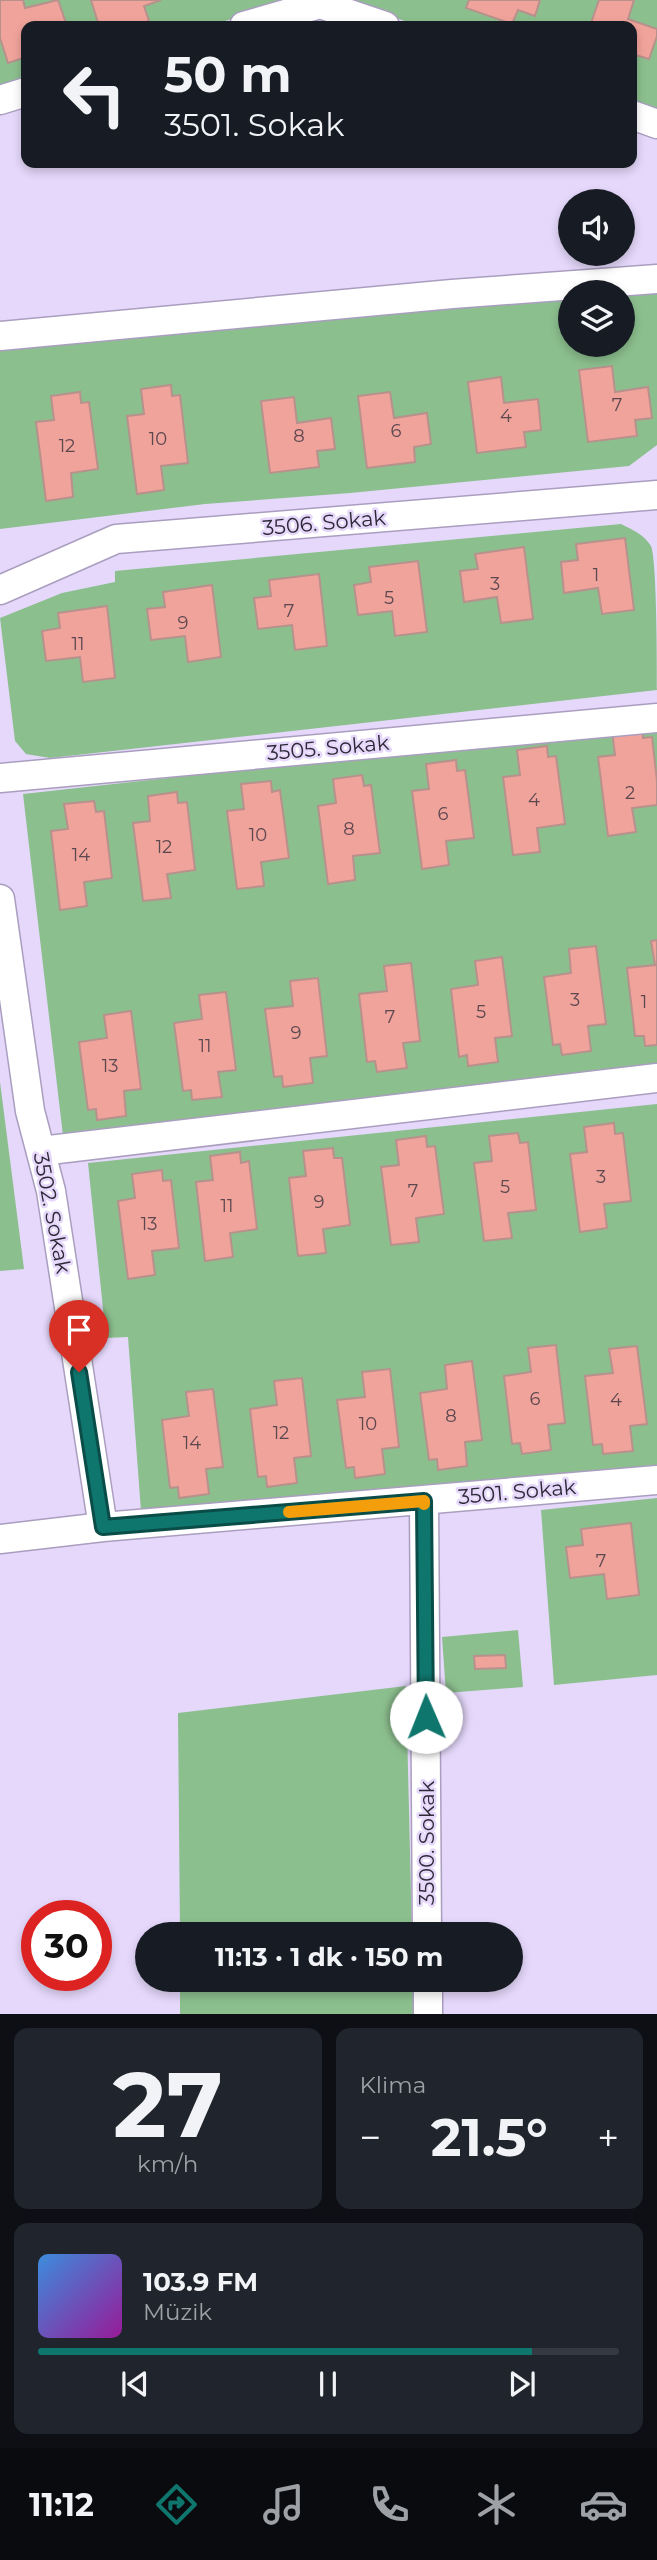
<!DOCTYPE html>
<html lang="tr">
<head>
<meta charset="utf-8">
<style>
  body { margin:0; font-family:Montserrat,sans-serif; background:#20242c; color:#f1f3f6; height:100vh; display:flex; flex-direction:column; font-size:26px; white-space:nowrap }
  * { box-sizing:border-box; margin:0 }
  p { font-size:23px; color:#9ea1a6 }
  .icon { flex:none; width:38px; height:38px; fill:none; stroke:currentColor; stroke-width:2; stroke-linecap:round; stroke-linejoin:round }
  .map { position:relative; height:2014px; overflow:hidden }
  .drawer { display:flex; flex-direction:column; gap:14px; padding:14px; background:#0d0f14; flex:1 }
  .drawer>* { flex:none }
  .guide { position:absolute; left:21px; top:21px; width:616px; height:147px; border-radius:14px; box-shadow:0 4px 10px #0003; background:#171b24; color:#f1f3f6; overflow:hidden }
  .controls { position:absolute; left:558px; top:189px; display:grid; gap:14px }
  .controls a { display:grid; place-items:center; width:77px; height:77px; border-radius:50%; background:#171b24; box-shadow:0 4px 10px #0003; font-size:35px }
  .speed { position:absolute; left:21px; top:1900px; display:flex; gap:14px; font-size:35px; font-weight:700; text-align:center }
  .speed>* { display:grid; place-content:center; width:91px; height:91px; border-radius:50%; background:#171b24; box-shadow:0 4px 10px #0003; line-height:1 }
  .speed .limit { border:10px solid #d22; background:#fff; color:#111 }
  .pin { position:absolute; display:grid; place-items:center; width:60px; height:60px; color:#fff; margin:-72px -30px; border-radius:50% 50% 50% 0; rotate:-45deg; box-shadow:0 0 7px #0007 }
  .pin .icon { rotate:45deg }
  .me { position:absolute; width:77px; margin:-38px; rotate:359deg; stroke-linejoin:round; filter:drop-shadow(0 0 5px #0008) }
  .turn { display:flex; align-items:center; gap:24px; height:147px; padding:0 28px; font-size:32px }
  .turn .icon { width:91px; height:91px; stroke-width:2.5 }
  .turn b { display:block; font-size:49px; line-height:60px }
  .big { font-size:52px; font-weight:700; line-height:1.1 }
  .drawer .widget { flex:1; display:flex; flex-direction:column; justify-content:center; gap:10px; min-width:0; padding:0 24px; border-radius:14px; background:#20242c }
  .drawer .dial { align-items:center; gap:0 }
  .dial b { font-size:91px; line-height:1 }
  .song { display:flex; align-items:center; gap:21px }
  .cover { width:84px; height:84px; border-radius:10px; background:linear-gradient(135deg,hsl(210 70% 55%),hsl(300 70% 35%)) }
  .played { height:7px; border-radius:4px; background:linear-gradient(90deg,#0f766e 85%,#363941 85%) }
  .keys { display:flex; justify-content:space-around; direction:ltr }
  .heat { display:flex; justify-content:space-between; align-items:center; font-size:38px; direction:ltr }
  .drawer .tiles { flex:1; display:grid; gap:14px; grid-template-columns:1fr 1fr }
  .widget:last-child { grid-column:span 2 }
  .trip { position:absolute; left:135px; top:1922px; width:388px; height:70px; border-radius:35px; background:#171b24; box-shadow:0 4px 10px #0003; font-weight:700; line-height:70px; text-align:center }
  .tab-bar { display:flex; height:112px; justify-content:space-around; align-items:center; background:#090b0e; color:#9ea1a6 }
  .tab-bar .icon { width:49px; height:49px }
  .tab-bar .selected { color:#0f766e }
  .tab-bar b { font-size:32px; color:#f1f3f6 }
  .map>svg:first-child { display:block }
  .green { fill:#8cbf8e }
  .building { fill:#f0a39b; stroke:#b8908c; stroke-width:2 }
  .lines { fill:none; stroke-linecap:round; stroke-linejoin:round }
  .minor-casing { stroke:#aa9ebf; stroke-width:31 }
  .minor { stroke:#fff; stroke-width:28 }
  .route-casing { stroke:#0a4d48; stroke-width:18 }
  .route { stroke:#0f766e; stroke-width:12 }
  .slow { stroke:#f59e0b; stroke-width:12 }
  .labels { text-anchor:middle; stroke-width:5; stroke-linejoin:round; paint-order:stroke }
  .number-label { font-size:18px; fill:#5e4850 }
  .street-label { font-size:21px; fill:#2e2937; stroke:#e5d8fb }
</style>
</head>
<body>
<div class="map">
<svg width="657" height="2014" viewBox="0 0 657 2014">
  <rect width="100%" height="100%" fill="#e5d8fb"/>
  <path class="green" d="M 0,0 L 295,0 L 208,26 L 26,26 L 26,81 L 0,89 Z
    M 345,0 L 657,0 L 657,110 L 632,101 L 632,26 L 419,26 Z
    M 657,289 L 657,445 L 629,466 L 350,493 L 205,504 L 0,529 L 0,349 L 570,297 L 570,345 L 623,345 L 623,292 Z
    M 621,524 C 633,530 643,534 651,546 C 657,560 657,667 657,690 L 50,758 L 26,754 L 15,741 L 0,618 L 62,593 L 115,582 L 115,571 Z
    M 657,724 L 657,1066 L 63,1136 L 23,794 Z
    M 0,1082 L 24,1269 L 0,1271 Z
    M 657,1104 L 657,1466 L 141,1511 L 128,1337 L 106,1338 L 88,1163 Z
    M 657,1498 L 657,1675 L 554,1685 L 541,1510 Z
    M 518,1630 L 523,1687 L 446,1693 L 442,1637 Z
    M 406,1686 L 412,1934 L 180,1934 L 178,1713 Z
    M 180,1979 L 414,1979 L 414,2014 L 180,2014 Z"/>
  <path class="building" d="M 0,0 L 23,0 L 25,8 L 58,0 L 67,26 L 26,26 L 26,57 L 8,63 L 0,38 Z
    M 91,0 L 161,0 L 144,6 L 149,21 L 131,26 L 99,26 Z
    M 469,0 L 540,0 L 535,16 L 518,10 L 512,24 L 466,8 Z
    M 599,0 L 634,0 L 628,19 L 657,29 L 657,36 L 649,59 L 632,54 L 632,26 L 590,26 Z
    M 612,366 L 615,392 L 648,387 L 652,418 L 635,420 L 637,436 L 588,442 L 579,370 Z
    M 501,377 L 504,403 L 538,399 L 541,430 L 524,432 L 526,447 L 477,453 L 468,382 Z
    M 171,385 L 172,396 L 180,395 L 188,463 L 161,466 L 164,490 L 137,494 L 127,416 L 144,414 L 141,389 Z
    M 80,392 L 81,403 L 89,402 L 98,469 L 71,473 L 73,497 L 46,501 L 36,422 L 54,420 L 51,396 Z
    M 390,392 L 394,418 L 427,413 L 431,444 L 414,447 L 415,462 L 367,468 L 358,396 Z
    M 294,397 L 297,423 L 331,418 L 335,449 L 317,451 L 319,467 L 270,473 L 261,401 Z
    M 625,538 L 634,610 L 602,614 L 598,588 L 564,593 L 561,562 L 578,560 L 576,544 Z
    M 524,547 L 533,619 L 501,623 L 497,597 L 464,602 L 460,571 L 478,569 L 475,554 Z
    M 418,561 L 427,632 L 395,636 L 392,611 L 358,615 L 354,585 L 371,582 L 369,567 Z
    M 319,574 L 327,646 L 295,650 L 292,625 L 258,629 L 254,598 L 271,596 L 269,580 Z
    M 212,585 L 221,657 L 188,662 L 185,636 L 151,640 L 147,609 L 165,607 L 163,592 Z
    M 107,606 L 115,678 L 83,682 L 80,657 L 46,661 L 42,631 L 60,628 L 58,613 Z
    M 642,727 L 643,738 L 652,737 L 657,781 L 657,805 L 632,808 L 636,832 L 608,836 L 598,757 L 615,755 L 612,731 Z
    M 547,746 L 548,757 L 556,756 L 565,824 L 537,828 L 540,852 L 513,855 L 503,777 L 520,775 L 517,750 Z
    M 456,760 L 457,771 L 465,770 L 474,838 L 446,841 L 449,865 L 422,869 L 412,791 L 429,789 L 426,764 Z
    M 362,775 L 364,786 L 371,785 L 380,853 L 353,856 L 355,880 L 328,884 L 318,806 L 336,803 L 333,779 Z
    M 271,781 L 272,792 L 280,790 L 289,858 L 261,862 L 264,886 L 237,889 L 227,811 L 244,809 L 241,784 Z
    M 177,792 L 178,803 L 187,802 L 195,870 L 167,874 L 171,898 L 143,901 L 133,823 L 150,821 L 148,796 Z
    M 94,801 L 96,812 L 104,811 L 112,878 L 84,882 L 87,906 L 60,910 L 51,831 L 68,829 L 64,804 Z
    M 657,940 L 657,1045 L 645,1046 L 644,1036 L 635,1036 L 627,968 L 655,965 L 651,941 Z
    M 596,946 L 606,1024 L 588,1026 L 591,1051 L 562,1055 L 560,1044 L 553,1045 L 544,977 L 571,973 L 569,949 Z
    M 502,957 L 512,1036 L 495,1038 L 498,1062 L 468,1066 L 467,1055 L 459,1057 L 451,989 L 478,985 L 475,961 Z
    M 411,963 L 420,1041 L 403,1043 L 407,1068 L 377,1072 L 375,1061 L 367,1062 L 359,994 L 387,991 L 384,966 Z
    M 318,978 L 327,1056 L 310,1058 L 313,1083 L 283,1087 L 282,1076 L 274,1077 L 265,1009 L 293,1006 L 290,981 Z
    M 226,992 L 236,1070 L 218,1072 L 222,1097 L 192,1100 L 191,1090 L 183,1091 L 174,1023 L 202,1019 L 199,995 Z
    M 131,1011 L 141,1089 L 124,1091 L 126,1116 L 97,1120 L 96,1109 L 88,1110 L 79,1042 L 107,1038 L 104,1015 Z
    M 614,1123 L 615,1134 L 623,1133 L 631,1201 L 604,1204 L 607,1228 L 580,1232 L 570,1154 L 587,1152 L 584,1127 Z
    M 518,1133 L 520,1143 L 528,1142 L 536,1210 L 508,1213 L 512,1238 L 484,1241 L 474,1163 L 492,1161 L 489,1136 Z
    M 426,1136 L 427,1147 L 435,1146 L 444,1214 L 416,1218 L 419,1242 L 391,1245 L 381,1167 L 399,1165 L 396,1140 Z
    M 333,1148 L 334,1158 L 342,1158 L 350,1225 L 323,1229 L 326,1253 L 298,1256 L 289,1178 L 306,1176 L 303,1151 Z
    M 240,1152 L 241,1163 L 249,1161 L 257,1229 L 230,1233 L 233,1257 L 205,1261 L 196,1182 L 213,1180 L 210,1156 Z
    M 162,1170 L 163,1181 L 171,1180 L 179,1248 L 152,1251 L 155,1275 L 128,1279 L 118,1201 L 135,1198 L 132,1174 Z
    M 556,1345 L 565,1423 L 548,1425 L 551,1450 L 522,1454 L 520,1443 L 512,1444 L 504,1376 L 531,1372 L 528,1348 Z
    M 637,1346 L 647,1424 L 630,1426 L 633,1451 L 603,1454 L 602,1444 L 593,1445 L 585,1376 L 613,1373 L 609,1349 Z
    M 472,1361 L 482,1440 L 465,1442 L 467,1466 L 438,1470 L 437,1459 L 429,1460 L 420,1393 L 447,1389 L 445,1365 Z
    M 390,1369 L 399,1447 L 382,1449 L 385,1474 L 355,1478 L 354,1467 L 346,1468 L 337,1400 L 365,1397 L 362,1372 Z
    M 302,1378 L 311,1456 L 294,1458 L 297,1483 L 267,1487 L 266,1476 L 258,1477 L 250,1409 L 277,1405 L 274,1381 Z
    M 213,1389 L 223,1467 L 206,1469 L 209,1494 L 179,1498 L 178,1487 L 170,1488 L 162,1420 L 189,1416 L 186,1392 Z
    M 631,1523 L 639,1595 L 607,1599 L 604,1574 L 570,1578 L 566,1547 L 583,1545 L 581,1529 Z
    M 505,1655 L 506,1668 L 475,1669 L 474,1656 Z"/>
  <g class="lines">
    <defs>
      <path id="minor" d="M 244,26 L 320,4 L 385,26
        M 0,100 L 26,92
        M 632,115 L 657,124
        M 0,336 L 452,294 L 657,279
        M 0,590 L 116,539 L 657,495
        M 0,778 L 657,718
        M 0,899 L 30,1111 L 51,1191 L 103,1527
        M 41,1151 L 657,1078
        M 424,1501 L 427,1934
        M 0,1539 L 103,1527 L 657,1480
        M 428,1979 L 428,2014"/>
    </defs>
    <use href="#minor" class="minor-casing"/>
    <use href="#minor" class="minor"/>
  </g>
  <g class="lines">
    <defs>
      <path id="route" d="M 79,1372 L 103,1527 L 424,1501 L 426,1717"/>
    </defs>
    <use href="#route" class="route-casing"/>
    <use href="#route" class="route"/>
    <path class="slow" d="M 289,1512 L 424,1501 L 424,1504"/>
  </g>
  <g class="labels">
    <g class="number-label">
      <text x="617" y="411">7</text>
      <text x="506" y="422">4</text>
      <text x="396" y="437">6</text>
      <text x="299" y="442">8</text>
      <text x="158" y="445">10</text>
      <text x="67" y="452">12</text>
      <text x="596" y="581">1</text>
      <text x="495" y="590">3</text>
      <text x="389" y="604">5</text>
      <text x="289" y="617">7</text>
      <text x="183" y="629">9</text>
      <text x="78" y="650">11</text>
      <text x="630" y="799">2</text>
      <text x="534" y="806">4</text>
      <text x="443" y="820">6</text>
      <text x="349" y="835">8</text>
      <text x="258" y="841">10</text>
      <text x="164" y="853">12</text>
      <text x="81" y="861">14</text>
      <text x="575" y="1006">3</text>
      <text x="644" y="1008">1</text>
      <text x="481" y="1018">5</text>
      <text x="390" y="1023">7</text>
      <text x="296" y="1039">9</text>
      <text x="205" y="1052">11</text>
      <text x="110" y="1072">13</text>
      <text x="601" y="1183">3</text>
      <text x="505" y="1193">5</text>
      <text x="413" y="1197">7</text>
      <text x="319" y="1208">9</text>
      <text x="227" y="1212">11</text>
      <text x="149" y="1230">13</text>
      <text x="535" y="1405">6</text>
      <text x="616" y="1406">4</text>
      <text x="451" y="1422">8</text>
      <text x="368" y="1430">10</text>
      <text x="281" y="1439">12</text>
      <text x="192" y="1449">14</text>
      <text x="601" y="1567">7</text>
    </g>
    <g class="street-label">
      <text transform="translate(324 523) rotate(-5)" y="7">3506. Sokak</text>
      <text transform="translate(328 748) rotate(-5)" y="7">3505. Sokak</text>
      <text transform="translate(52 1213) rotate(79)" y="7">3502. Sokak</text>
      <text transform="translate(517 1492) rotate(-5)" y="7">3501. Sokak</text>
      <text transform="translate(427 1843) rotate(-90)" y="7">3500. Sokak</text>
    </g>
  </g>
</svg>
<div class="controls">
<a><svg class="icon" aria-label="sound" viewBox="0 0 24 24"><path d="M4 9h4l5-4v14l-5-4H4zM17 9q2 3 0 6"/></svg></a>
<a><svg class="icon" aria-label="layers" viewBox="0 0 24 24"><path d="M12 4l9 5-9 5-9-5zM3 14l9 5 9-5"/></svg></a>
</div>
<div class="speed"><div class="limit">30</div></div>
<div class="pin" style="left:79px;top:1372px;background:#d93025"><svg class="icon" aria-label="arrive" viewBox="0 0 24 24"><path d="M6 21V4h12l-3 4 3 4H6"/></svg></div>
<svg class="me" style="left:426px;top:1717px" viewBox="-20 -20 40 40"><circle r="19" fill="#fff"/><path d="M0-13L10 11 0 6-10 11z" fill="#0f766e"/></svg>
<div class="trip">11:13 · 1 dk · 150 m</div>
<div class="guide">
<div class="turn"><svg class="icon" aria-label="left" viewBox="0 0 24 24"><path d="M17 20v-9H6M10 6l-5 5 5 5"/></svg><div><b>50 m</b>3501. Sokak</div></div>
</div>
</div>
<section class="drawer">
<div class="tiles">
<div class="widget dial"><b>27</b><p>km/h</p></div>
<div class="widget"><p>Klima</p>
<div class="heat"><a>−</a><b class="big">21.5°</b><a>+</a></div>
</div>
<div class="widget">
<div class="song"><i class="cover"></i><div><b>103.9 FM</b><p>Müzik</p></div></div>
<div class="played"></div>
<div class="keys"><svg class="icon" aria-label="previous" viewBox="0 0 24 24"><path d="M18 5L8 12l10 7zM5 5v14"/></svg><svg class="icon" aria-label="pause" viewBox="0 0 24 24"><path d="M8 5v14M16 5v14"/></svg><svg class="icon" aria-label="next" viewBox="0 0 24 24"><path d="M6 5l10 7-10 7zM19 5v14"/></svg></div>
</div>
</div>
</section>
<nav class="tab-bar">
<b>11:12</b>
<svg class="icon selected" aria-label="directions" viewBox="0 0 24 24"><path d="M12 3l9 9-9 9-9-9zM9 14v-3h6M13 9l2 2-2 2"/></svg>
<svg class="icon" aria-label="music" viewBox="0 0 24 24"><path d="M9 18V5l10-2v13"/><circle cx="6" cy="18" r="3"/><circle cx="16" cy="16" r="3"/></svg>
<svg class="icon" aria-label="phone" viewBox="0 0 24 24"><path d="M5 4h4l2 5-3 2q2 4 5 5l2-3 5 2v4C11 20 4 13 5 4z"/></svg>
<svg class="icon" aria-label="climate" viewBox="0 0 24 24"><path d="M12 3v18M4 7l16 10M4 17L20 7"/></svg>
<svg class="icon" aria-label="car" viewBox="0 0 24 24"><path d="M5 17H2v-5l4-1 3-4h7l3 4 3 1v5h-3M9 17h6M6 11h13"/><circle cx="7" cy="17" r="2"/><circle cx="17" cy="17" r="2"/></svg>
</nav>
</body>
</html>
